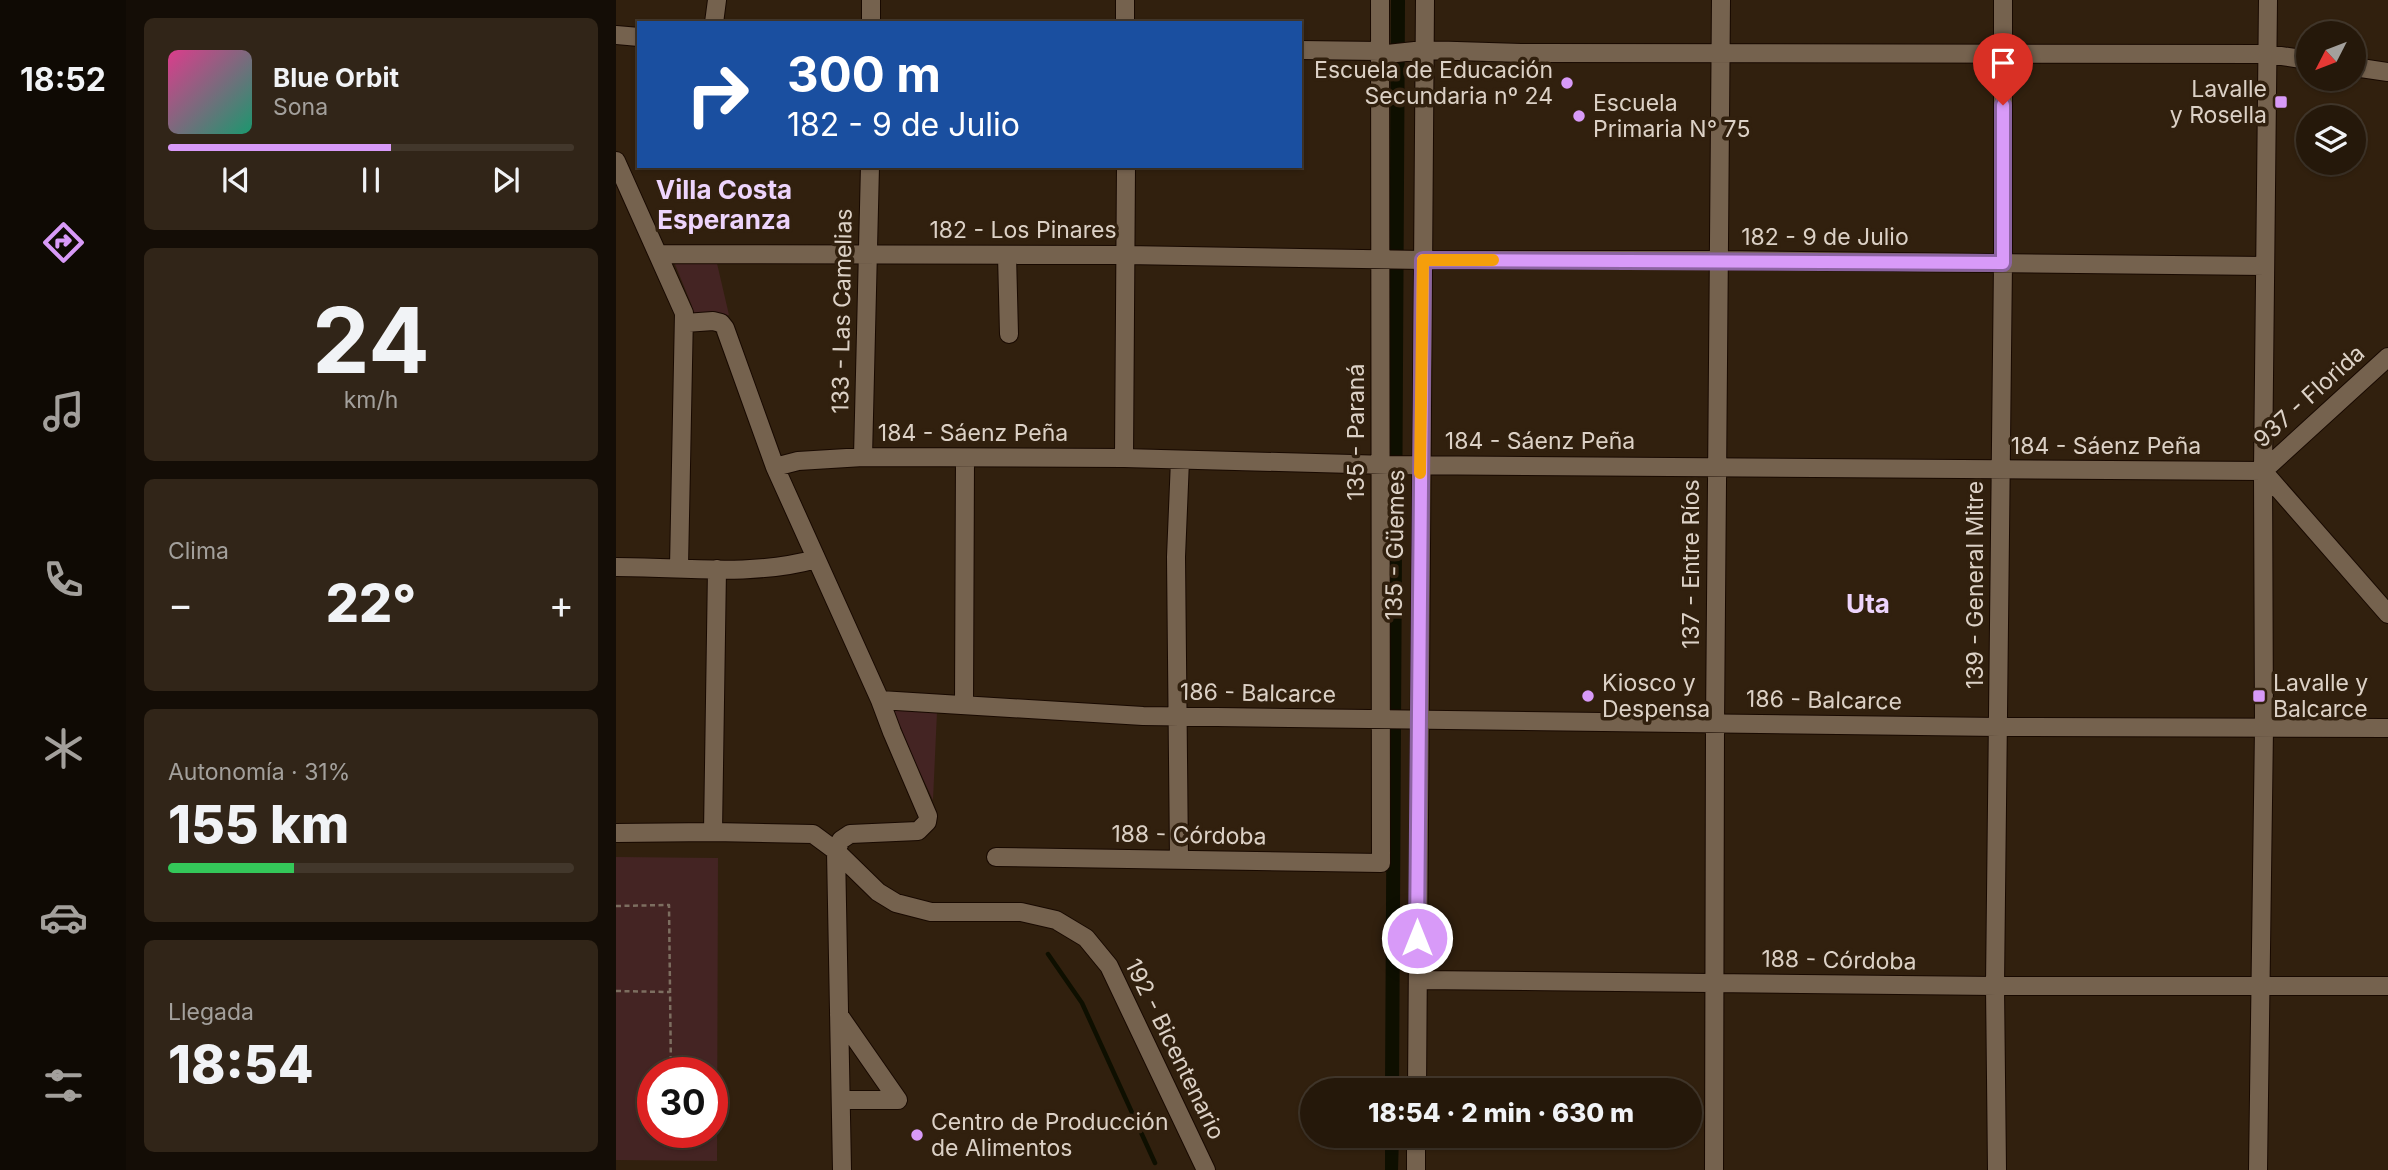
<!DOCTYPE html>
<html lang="es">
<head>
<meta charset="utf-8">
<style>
  body { margin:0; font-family:Inter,sans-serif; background:#312518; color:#f1f3f6; height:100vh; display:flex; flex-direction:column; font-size:26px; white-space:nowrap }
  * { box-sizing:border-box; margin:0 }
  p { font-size:23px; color:#a3a09c }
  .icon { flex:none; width:38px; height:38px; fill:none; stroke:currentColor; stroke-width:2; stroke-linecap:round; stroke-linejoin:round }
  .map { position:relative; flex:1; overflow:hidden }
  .sheet { display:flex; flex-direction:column; gap:18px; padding:18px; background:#140d06; width:490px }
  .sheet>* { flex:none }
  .top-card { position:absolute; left:21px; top:21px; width:665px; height:147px; border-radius:0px; box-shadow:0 2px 5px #0004,0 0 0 2px #42372b; background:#1a4fa0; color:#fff; overflow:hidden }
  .needle { width:46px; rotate:228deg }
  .fabs { position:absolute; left:1680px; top:21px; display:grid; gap:14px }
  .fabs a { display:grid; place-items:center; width:70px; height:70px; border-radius:50%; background:#25180a; box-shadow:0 2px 5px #0004,0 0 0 2px #42372b; font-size:35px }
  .speed { position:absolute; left:21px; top:1057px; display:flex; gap:14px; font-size:35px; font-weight:700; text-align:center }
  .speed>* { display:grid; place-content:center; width:91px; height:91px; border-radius:50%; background:#25180a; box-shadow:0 2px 5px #0004,0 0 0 2px #42372b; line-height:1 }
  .speed .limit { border:10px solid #d22; background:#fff; color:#111 }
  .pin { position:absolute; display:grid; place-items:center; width:60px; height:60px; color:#fff; margin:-72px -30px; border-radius:50% 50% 50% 0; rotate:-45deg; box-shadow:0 0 7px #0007 }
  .pin .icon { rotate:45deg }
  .me { position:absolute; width:77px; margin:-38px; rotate:0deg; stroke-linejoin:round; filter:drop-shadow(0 0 5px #0008) }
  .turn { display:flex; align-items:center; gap:24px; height:147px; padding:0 35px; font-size:32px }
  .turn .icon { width:91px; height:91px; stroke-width:2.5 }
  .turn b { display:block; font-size:49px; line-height:60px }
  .big { font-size:52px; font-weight:800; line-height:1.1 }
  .sheet .widget { flex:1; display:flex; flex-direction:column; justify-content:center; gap:10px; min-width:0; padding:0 24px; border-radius:10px; background:#312518 }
  .sheet .dial { align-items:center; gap:0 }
  .dial b { font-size:91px; line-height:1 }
  .song { display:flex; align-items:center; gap:21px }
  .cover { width:84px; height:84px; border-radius:10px; background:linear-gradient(135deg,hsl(330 70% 55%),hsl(160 70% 35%)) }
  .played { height:7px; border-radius:4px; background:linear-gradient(90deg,#d89af8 55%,#42372b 55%) }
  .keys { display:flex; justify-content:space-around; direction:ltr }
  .heat { display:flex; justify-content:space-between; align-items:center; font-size:38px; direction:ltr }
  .charge { height:10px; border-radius:5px; background:linear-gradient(90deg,#34c759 31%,#42372b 0) }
  .trip { position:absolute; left:684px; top:1078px; width:402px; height:70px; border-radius:35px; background:#25180a; box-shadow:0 2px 5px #0004,0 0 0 2px #42372b; font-weight:800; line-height:70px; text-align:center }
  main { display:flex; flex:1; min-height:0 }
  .dock { display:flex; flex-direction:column; width:126px; justify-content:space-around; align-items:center; background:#0f0a04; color:#a3a09c }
  .dock .icon { width:49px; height:49px }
  .dock .current { color:#d89af8 }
  .dock b { font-size:32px; color:#f1f3f6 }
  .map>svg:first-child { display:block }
  .green { fill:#442423; fill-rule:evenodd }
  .water { fill:#0e0f00 }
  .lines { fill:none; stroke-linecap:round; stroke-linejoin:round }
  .stream { stroke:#0e0f00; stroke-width:4.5 }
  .minor-casing { stroke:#180900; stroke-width:20 }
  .path { stroke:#7d6e60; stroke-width:2.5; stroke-dasharray:5 3.5; stroke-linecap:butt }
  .minor { stroke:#75624e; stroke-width:18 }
  .route-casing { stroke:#8c64a1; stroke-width:18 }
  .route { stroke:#d89af8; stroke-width:12 }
  .slow { stroke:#f59e0b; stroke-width:12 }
  .poi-dot { fill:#d89af8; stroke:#31200e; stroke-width:2.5 }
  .labels { text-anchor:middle; stroke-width:7; stroke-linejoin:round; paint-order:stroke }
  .poi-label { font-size:23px; fill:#dcd1c6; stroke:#31200e; text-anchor:start }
  .street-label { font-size:23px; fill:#dcd1c6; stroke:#31200e }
  .quarter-label { font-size:26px; font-weight:bold; fill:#edd4fc; stroke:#31200e }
</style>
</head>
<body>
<main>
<nav class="dock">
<b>18:52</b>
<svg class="icon current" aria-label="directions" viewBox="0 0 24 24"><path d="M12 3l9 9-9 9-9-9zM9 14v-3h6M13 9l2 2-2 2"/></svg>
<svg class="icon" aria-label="music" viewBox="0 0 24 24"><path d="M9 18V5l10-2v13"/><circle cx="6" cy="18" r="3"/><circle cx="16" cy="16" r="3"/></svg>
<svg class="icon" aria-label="phone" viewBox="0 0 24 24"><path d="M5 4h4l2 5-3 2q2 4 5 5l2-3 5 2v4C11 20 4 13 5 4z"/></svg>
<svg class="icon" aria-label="climate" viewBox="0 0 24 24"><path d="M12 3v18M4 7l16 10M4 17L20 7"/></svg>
<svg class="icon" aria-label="car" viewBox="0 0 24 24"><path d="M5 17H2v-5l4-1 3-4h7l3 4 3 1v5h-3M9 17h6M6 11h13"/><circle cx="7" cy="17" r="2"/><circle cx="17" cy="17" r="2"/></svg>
<svg class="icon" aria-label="filters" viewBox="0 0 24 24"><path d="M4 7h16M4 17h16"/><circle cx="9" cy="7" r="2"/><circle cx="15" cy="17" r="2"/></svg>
</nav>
<section class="sheet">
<div class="widget">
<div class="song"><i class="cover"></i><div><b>Blue Orbit</b><p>Sona</p></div></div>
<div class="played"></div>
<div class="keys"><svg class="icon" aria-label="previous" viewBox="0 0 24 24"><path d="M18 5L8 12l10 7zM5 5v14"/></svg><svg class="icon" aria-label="pause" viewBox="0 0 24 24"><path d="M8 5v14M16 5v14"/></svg><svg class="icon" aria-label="next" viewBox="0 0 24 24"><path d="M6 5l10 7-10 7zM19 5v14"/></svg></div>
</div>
<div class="widget dial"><b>24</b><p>km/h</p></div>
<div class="widget"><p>Clima</p>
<div class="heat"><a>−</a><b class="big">22°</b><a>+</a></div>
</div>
<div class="widget"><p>Autonomía · 31%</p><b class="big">155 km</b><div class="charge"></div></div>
<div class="widget"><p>Llegada</p><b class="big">18:54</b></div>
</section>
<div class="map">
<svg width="1772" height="1170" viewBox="0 0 1772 1170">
  <rect width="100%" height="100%" fill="#31200e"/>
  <path class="green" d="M 56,257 L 100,259 L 113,315 L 75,320 L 76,306 Z
    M 273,707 L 321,712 L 317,800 Z
    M 0,857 L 102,858 L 101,1161 L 0,1160 ZM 37,1073 L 96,1073 L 96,1132 L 37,1132 Z"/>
  <path class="water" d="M 775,0 L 789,0 L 783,1090 L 769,1090 Z
    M 769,1136 L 783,1136 L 782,1170 L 769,1170 Z"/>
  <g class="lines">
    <path class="stream" d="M 432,954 L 466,1003 L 539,1163"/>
    <defs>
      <path id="minor" d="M 509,0 L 509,23
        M 98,23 L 101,0
        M 255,23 L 255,0
        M 0,35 L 23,37
        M 684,50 L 764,51 L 771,54 L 808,50 L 905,53 L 1652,54 L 1692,60
        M 1738,67 L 1772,72
        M 0,161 L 68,313 L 63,567
        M 44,254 L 510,255 L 807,260 L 1103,260 L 1649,266
        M 391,255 L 393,334
        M 69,323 L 97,321 L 105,323 L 109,328 L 159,467 L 264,700 L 276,732 L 312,816 L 311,822 L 302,831 L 234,834 L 225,840 L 220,851 L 226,1170
        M 247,457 L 254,166
        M 508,458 L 510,166
        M 159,467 L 182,461 L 247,457 L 508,458 L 773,465 L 1647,471
        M 1647,471 L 1772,614
        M 1647,471 L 1772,357
        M 0,567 C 65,567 136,577 200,559
        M 264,700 L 527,716 L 1383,727 L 1772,728
        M 348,705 L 349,459
        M 97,832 L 101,569
        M 0,833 L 97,832 L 197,834 L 220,851 L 262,892 L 280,903 L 315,912 L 405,912 L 440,920 L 470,938 L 493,966 L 590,1170
        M 380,857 L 765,863 L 764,0
        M 563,859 L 560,557 L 564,460
        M 802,980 L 1379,986 L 1772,986
        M 223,1015 L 282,1100 L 225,1100
        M 801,1090 L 809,0
        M 800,1170 L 800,1136
        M 1098,1170 L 1099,724 L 1105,0
        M 1381,1170 L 1379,986 L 1387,263 L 1387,0
        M 1642,1170 L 1648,728 L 1647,471 L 1652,0"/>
    </defs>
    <use href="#minor" class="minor-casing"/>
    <path class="path" d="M 0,906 L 53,905 L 55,1073
      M 0,991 L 54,992"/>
    <use href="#minor" class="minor"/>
  </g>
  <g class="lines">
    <defs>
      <path id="route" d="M 801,938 L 807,260 L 1387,263 L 1387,105"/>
    </defs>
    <use href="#route" class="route-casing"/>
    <use href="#route" class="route"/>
    <path class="slow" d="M 804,473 L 807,260 L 877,260"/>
  </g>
  <g class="poi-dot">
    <circle cx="951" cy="83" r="7"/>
    <rect x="1658" y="95" width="14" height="14" rx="3.5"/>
    <circle cx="963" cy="116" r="7"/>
    <circle cx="972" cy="696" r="7"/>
    <rect x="1636" y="689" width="14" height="14" rx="3.5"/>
    <circle cx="301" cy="1135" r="7"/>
  </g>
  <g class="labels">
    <g class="poi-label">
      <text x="937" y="78" text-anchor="end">Escuela de Educación<tspan x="937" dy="26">Secundaria nº 24</tspan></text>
      <text x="1651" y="97" text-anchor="end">Lavalle<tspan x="1651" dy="26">y Rosella</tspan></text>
      <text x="977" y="111">Escuela<tspan x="977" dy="26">Primaria N° 75</tspan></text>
      <text x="986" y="691">Kiosco y<tspan x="986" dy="26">Despensa</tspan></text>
      <text x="1657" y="691">Lavalle y<tspan x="1657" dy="26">Balcarce</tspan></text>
      <text x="315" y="1130">Centro de Producción<tspan x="315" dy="26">de Alimentos</tspan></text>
    </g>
    <g class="street-label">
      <text x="407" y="238">182 - Los Pinares</text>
      <text x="1209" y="245">182 - 9 de Julio</text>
      <text transform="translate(226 311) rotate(-89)" y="8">133 - Las Camelias</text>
      <text transform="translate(1693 396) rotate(-42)" y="8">937 - Florida</text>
      <text transform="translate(740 432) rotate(-90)" y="8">135 - Paraná</text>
      <text x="357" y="441">184 - Sáenz Peña</text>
      <text x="924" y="449">184 - Sáenz Peña</text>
      <text x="1490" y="454">184 - Sáenz Peña</text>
      <text transform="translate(779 545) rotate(-89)" y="8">135 - Güemes</text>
      <text transform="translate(1075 564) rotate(-90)" y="8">137 - Entre Ríos</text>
      <text transform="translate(1359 585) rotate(-90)" y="8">139 - General Mitre</text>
      <text transform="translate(642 693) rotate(1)" y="8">186 - Balcarce</text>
      <text transform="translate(1208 700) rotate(1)" y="8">186 - Balcarce</text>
      <text transform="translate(573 835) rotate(1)" y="8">188 - Córdoba</text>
      <text transform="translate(1223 960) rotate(1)" y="8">188 - Córdoba</text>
      <text transform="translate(559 1049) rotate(64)" y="8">192 - Bicentenario</text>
    </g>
    <g class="quarter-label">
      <text x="108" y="199">Villa Costa<tspan x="108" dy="30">Esperanza</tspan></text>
      <text x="1252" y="613">Uta</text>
    </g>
  </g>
</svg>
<div class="fabs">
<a><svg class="needle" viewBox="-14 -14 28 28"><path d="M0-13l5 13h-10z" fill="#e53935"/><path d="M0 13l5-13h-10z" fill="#a3a09c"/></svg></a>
<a><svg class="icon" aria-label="layers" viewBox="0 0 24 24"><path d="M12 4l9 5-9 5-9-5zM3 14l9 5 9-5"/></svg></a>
</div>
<div class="speed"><div class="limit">30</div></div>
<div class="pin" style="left:1387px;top:105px;background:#d93025"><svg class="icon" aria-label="arrive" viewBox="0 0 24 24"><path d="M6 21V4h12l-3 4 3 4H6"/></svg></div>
<svg class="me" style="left:801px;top:938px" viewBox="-20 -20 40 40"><circle r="17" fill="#d89af8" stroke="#fff" stroke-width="3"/><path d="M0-11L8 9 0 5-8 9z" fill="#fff"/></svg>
<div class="trip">18:54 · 2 min · 630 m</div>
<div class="top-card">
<div class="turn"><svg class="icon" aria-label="right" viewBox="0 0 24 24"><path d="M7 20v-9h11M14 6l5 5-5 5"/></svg><div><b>300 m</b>182 - 9 de Julio</div></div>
</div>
</div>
</main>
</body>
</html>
